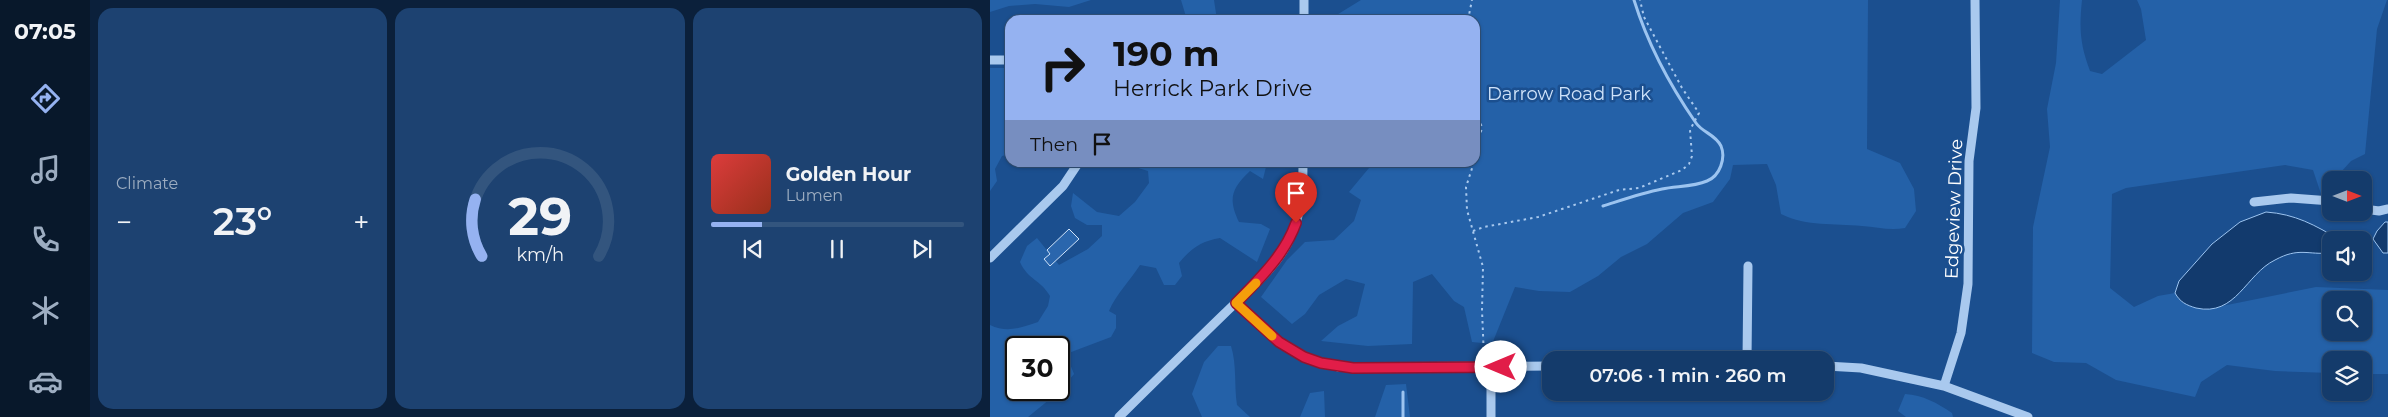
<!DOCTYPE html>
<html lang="en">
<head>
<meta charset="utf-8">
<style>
  body { margin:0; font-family:Montserrat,sans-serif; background:#1d4271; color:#f1f3f6; height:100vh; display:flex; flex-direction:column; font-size:19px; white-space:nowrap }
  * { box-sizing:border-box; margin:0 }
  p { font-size:16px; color:#9dadc1 }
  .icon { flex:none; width:28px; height:28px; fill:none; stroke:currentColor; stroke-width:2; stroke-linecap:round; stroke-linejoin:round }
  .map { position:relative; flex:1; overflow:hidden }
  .side { display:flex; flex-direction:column; gap:8px; padding:8px; background:#0b203b; width:900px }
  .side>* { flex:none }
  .banner { position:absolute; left:15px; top:15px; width:475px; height:152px; border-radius:15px; box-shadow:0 1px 4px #0004,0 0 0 1px #33557e; background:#95b2f1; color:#111; overflow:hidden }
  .needle { width:32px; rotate:90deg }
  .tools { position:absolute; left:1332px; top:171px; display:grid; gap:10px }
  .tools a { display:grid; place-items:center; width:50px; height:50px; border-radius:10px; background:#143b6b; box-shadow:0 1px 4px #0004,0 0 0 1px #33557e; font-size:25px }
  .speed { position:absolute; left:15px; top:336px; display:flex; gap:10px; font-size:25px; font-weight:700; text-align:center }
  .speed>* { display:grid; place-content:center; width:65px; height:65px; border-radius:50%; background:#143b6b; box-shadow:0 1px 4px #0004,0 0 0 1px #33557e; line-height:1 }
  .speed .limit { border:2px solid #111; border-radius:8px; background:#fff; color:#111 }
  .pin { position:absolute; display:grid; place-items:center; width:42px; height:42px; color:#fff; margin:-51px -21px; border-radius:50% 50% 50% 0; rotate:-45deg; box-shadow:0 0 5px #0007 }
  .pin .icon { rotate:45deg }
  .me { position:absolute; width:55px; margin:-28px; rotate:270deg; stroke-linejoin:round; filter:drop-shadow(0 0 4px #0008) }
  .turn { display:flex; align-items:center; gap:18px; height:105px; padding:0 25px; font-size:22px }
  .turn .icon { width:65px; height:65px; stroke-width:2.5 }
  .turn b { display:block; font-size:35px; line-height:42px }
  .then { display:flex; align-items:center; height:48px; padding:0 25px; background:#0003; gap:10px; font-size:19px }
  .big { font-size:38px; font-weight:600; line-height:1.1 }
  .side .card { flex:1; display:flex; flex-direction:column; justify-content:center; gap:8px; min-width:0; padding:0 18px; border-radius:15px; background:#1d4271 }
  .side .dial { align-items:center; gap:0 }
  .dial svg { height:130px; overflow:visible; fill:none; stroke:#33557e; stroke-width:7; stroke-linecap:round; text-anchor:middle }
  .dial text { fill:#f1f3f6; stroke:none }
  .song { display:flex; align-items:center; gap:15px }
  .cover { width:60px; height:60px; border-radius:8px; background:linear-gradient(135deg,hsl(0 70% 55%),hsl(10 70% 35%)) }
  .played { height:5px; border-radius:2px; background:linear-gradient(90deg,#95b2f1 20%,#33557e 20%) }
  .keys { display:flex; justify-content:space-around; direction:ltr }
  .heat { display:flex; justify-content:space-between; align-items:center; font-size:28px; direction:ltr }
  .side .tiles { flex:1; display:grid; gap:8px; grid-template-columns:repeat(3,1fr) }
  .trip { position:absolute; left:552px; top:351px; width:292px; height:50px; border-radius:15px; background:#143b6b; box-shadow:0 1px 4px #0004,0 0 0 1px #33557e; font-weight:600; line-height:50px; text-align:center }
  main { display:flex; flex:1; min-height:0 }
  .tabs { display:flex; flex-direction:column; width:90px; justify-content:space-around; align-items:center; background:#08182b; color:#9dadc1 }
  .tabs .icon { width:35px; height:35px }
  .tabs .active { color:#95b2f1 }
  .tabs b { font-size:22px; color:#f1f3f6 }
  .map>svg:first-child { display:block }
  .green { fill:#2461a8; fill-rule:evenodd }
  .water { fill:#123a6d; stroke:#9cc4f0 }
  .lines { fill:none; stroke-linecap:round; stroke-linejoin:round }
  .stream { stroke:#9cc4f0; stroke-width:3 }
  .building { fill:#2a66ad; stroke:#cfe3fa }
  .path { stroke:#a9c9ee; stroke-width:2; stroke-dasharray:2.5 4; stroke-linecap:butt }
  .minor { stroke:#a9c9ee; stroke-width:9 }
  .route-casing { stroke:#92132f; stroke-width:12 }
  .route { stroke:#e11d48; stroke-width:9 }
  .slow { stroke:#f59e0b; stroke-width:9 }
  .labels { text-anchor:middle; stroke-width:5; stroke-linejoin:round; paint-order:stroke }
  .park-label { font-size:18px; fill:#cfe3fa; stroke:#1b4f8f }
  .street-label { font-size:18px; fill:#fff; stroke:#1b4f8f }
</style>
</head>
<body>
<main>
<nav class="tabs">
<b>07:05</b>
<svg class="icon active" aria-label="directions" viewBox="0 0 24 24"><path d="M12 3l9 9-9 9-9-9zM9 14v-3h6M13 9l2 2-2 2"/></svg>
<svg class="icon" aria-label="music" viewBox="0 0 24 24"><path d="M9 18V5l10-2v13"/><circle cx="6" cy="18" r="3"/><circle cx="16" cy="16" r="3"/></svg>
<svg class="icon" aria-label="phone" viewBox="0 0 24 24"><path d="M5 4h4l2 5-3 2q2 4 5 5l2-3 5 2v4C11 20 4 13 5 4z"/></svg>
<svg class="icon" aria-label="climate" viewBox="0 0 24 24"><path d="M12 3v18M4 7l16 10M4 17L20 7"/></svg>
<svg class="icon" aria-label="car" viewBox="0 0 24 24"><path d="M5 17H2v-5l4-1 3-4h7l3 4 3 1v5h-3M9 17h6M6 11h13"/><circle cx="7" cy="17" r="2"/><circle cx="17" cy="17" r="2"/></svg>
</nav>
<section class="side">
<div class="tiles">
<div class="card"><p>Climate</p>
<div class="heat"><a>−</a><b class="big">23°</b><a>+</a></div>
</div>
<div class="card dial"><svg viewBox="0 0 100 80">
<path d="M14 69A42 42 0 1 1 86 69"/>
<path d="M14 69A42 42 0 0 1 10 34" stroke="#95b2f1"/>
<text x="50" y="56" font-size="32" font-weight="700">29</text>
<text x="50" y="72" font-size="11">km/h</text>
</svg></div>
<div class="card">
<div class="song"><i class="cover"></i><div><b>Golden Hour</b><p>Lumen</p></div></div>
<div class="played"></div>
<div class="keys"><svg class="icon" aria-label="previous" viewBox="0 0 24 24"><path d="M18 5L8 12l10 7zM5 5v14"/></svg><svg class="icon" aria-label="pause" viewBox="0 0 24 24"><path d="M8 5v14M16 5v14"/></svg><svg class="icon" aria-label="next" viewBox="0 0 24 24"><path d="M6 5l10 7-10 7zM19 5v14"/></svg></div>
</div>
</div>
</section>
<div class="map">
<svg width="1398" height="417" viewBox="0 0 1398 417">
  <rect width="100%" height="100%" fill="#1b4f8f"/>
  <path class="green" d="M 0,0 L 101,0 L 79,7 L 45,4 L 19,6 L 0,12 Z
    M 191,0 L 224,0 L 227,20 L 197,20 Z
    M 371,0 L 878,0 L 877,149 L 910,163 L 924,189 L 926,211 L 915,228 C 900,231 887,227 872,226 C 843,223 818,227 791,214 L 786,185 L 777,164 L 743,165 L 740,179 L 723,202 L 693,213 L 657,244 L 631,257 L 608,276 L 580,292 L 549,291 L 525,287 L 502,344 L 482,342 L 474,307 L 464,301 L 442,274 L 423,282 L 422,344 L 378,346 L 331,341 L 348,326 L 367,316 L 375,284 L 356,279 L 329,295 L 315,314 L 302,324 L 271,297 L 297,260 L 315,242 L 344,240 L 364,221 L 371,200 L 359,192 L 379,168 L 390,163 L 485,162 L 485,20 L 347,20 L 345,16 Z
    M 1070,0 L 1092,0 C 1089,29 1090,44 1100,71 L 1112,74 L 1156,40 L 1151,9 L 1147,0 L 1397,0 L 1387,29 L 1375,154 L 1361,161 L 1331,194 L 1323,170 L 1295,165 L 1136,188 L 1122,194 L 1120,288 L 1144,307 L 1168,296 L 1185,293 C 1193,307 1206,308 1222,308 L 1326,287 L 1398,290 L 1398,374 L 1374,374 L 1374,360 L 1341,360 L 1341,373 L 1285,371 L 1237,365 L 1211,382 L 1205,397 L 1126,380 L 1096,363 L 1064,362 L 1042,353 L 1043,227 L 1060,147 L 1057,109 L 1066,63 ZM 1341,300 L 1374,300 L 1374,332 L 1341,332 Z
    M 0,68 L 20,68 L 20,154 L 12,156 L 5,169 L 7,181 L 0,191 Z
    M 145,163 L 277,163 L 273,179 L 260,171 C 241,189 238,199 249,222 L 271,224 L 280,229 L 267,262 L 230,238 C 212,241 201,248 189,263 L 192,276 L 185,285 L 174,285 L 166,268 L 150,265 C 140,281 126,294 119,311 L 126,315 L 126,328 L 121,337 L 76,354 L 84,374 L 71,390 L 38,417 L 0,417 L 0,325 C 17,333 30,328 48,322 L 58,306 L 60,296 C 50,279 38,280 30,262 L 37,246 L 47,238 L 69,265 L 98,249 L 112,236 L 112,225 L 97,225 L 85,218 L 81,206 L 83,193 L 107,212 L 129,216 L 145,202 L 159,183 L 158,171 L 145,167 ZM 26,348 L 69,348 L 69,390 L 26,390 Z
    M 228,346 L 241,346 C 247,365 244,386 247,405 L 260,417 L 212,417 L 202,394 L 214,362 Z
    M 416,384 L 420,417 L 385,417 L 396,385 Z
    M 334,391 L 335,417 L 310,417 L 320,393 Z
    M 915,394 C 933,395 947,403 962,413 L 963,417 L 916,417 L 908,411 Z"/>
  <path class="water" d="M 1276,212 C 1305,214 1325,225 1350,240 L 1341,240 L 1341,253 C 1317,255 1309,247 1285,260 C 1256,274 1246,317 1206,308 C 1196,305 1190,302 1185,293 L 1189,281 L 1222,244 L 1250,222 Z
    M 1395,222 L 1398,222 L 1398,253 L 1393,253 L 1383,239 L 1387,231 Z"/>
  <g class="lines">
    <path class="stream" d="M 613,206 C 632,200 652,193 672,189 C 686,186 703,187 717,181 C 730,176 736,158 731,146 C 725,134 713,133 706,123 C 679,84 658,45 644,0
      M 413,392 L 413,417"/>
  </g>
  <path class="building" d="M 79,229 L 89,239 L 60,266 L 54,259 L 60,254 L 57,250 Z"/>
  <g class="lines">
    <path class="path" d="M 478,20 L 482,0
      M 485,112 L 492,127 L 485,159
      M 484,162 L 476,187 L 477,210 L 493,267 L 492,310 L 494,358
      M 483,231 L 494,227 L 548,217 L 629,190 L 649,188 L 692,170 L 699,164 L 702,156 L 700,130 L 709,113 L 692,88 L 654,17 L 650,0"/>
    <path class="minor" d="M 314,20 L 314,0
      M 0,60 L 20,60
      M 1264,202 L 1301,198 L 1341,201
      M 1374,209 L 1389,211 L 1398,209
      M 0,258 L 73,186 L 89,162
      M 246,303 L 289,342 L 314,357 L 348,367 L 561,366
      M 757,360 L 758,266
      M 836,366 L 871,368 L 954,386 L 1038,417
      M 501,368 L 501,417
      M 954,386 L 971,333 L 978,284 L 979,161 L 986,108 L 985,0
      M 129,417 C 163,383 198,349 233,315 C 257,291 289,267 302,234 C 312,210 313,188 313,162"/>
  </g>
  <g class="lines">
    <defs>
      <path id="route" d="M 306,223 C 294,256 270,278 246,303 L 289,342 L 314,357 L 331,363 L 363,368 L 511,367"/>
    </defs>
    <use href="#route" class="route-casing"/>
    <use href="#route" class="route"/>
    <path class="slow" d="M 266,283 L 246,303 L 282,336"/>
  </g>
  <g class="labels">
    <g class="park-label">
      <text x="579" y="100">Darrow Road Park</text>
    </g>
    <g class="street-label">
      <text transform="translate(964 209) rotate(-88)" y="6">Edgeview Drive</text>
    </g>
  </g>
</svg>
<div class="tools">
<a><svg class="needle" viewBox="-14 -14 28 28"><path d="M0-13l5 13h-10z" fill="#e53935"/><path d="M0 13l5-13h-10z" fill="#9dadc1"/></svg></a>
<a><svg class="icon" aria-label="sound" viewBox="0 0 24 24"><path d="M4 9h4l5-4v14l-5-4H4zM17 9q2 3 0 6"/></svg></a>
<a><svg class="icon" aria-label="search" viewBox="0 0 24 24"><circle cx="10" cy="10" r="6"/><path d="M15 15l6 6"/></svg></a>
<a><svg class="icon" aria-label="layers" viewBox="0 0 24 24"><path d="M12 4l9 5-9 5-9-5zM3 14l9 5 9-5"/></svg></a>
</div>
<div class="speed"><div class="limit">30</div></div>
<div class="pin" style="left:306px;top:223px;background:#d93025"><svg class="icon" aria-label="arrive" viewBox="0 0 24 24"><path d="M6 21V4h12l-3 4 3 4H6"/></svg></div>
<svg class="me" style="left:511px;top:367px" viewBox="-20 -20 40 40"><circle r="19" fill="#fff"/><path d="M0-13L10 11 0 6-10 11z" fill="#e11d48"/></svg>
<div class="trip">07:06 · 1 min · 260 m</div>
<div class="banner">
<div class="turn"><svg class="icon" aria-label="right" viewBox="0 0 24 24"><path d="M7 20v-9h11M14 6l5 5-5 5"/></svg><div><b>190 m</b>Herrick Park Drive</div></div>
<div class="then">Then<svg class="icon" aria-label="arrive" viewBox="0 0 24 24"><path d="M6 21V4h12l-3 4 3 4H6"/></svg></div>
</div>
</div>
</main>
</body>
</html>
